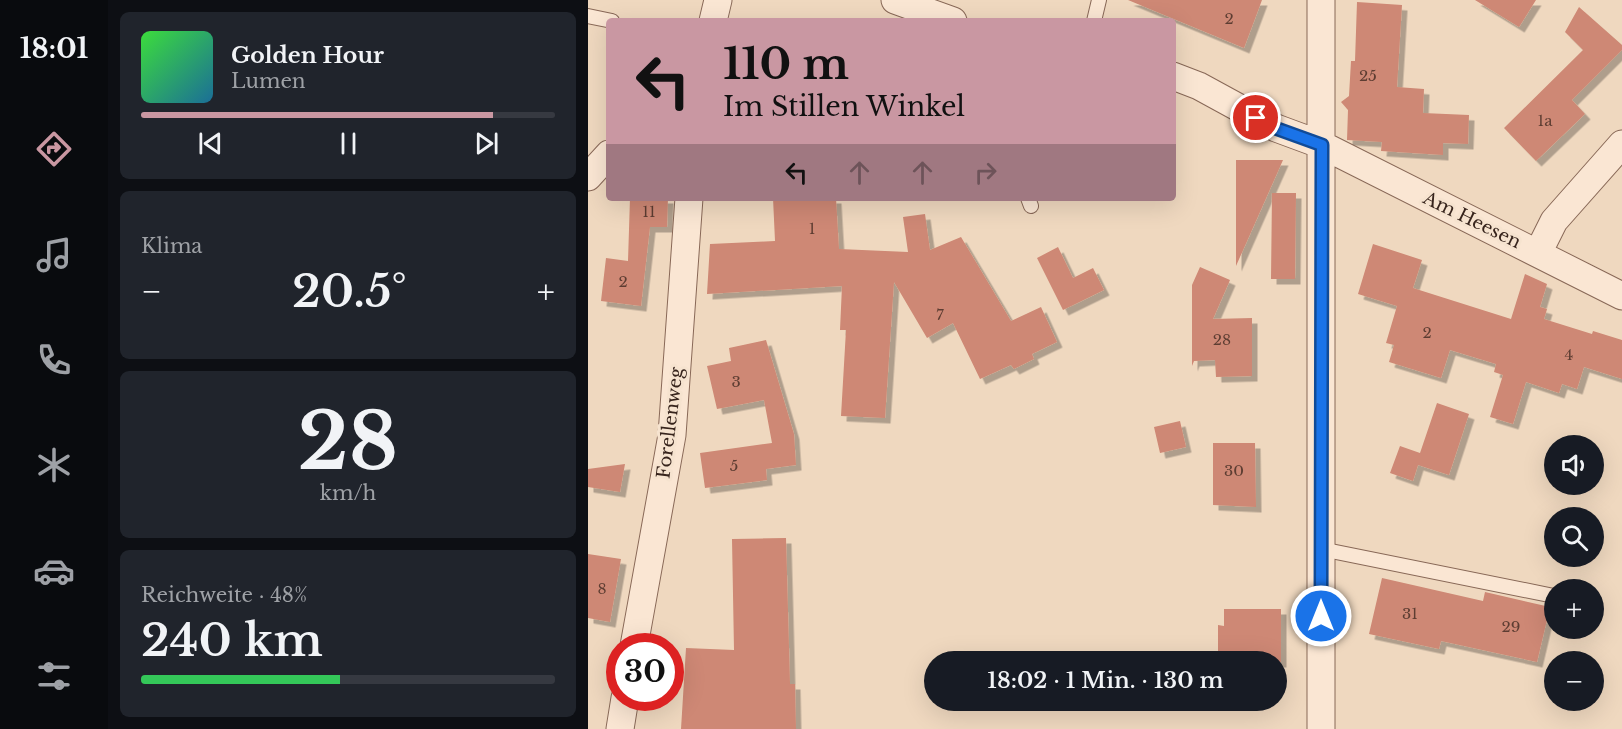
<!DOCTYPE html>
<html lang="de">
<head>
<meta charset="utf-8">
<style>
  body { margin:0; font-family:"Libre Baskerville",serif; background:#20242c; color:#f1f3f6; height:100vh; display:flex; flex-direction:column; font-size:22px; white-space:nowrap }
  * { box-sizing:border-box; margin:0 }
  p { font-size:20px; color:#9ea1a6 }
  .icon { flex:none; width:33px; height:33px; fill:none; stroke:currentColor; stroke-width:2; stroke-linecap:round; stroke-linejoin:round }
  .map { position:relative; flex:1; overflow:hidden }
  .panel { display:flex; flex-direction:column; gap:12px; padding:12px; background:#0d0f14; width:480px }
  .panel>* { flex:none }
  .banner { position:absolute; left:18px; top:18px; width:570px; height:183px; border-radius:6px; box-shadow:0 6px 24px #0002; background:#c997a2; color:#111; overflow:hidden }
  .buttons { position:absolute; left:956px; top:435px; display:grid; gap:12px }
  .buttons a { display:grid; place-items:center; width:60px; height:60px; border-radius:50%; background:#171b24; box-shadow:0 6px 24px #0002; font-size:30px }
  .speed { position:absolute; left:18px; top:633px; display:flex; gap:12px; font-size:30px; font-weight:700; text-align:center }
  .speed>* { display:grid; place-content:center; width:78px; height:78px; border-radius:50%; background:#171b24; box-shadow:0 6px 24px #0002; line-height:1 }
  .speed .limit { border:9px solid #d22; background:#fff; color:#111 }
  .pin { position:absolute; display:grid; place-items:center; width:51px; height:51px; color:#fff; margin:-26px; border:3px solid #fff; border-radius:50%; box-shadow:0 2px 6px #0007 }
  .me { position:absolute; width:66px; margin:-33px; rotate:0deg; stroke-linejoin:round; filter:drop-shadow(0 0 4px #0008) }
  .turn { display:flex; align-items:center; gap:21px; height:126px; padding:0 18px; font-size:27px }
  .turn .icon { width:78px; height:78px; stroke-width:2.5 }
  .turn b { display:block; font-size:42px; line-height:51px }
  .lanes { display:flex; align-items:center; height:57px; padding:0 18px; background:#0003; justify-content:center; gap:30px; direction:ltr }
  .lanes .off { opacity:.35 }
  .big { font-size:45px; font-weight:600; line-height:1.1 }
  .panel .card { flex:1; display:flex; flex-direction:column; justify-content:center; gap:9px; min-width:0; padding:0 21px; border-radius:9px; background:#20242c }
  .panel .dial { align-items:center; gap:0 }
  .dial b { font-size:78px; line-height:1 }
  .song { display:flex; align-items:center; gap:18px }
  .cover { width:72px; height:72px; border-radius:9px; background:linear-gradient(135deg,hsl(120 70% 55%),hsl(200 70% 35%)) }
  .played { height:6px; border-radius:3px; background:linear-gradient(90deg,#c997a2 85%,#363941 85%) }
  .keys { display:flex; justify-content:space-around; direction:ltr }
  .heat { display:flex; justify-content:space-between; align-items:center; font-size:33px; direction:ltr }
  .charge { height:9px; border-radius:4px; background:linear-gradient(90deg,#34c759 48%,#363941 0) }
  .trip { position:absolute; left:336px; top:651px; width:363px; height:60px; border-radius:30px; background:#171b24; box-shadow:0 6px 24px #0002; font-weight:600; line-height:60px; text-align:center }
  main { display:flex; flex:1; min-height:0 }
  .menu { display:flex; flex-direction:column; width:108px; justify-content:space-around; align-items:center; background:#090b0e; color:#9ea1a6 }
  .menu .icon { width:42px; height:42px }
  .menu .active { color:#c997a2 }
  .menu b { font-size:27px; color:#f1f3f6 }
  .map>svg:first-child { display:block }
  .building { fill:#ce8874; filter:url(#shadow) }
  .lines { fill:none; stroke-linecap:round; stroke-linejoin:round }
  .lane-casing { stroke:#886857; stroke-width:16 }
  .street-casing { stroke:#886857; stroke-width:29 }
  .lane { stroke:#fae6d3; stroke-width:14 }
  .street { stroke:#fae6d3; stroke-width:27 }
  .route-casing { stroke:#114b97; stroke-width:15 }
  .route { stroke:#1a73e8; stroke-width:10 }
  .labels { text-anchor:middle; stroke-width:6; stroke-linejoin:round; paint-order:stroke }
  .number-label { font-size:15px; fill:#5d3d32 }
  .street-label { font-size:18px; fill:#37241c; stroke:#f6e3cf }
</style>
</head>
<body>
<main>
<nav class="menu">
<b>18:01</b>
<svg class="icon active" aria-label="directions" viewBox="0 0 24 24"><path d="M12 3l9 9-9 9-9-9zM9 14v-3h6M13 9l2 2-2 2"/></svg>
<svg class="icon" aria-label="music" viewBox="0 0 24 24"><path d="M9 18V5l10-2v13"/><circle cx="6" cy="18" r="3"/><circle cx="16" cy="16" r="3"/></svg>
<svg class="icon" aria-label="phone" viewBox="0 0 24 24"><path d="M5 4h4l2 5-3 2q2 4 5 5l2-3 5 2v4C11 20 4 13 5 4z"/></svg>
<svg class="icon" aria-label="climate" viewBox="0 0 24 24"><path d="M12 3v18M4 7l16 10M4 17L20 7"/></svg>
<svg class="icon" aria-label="car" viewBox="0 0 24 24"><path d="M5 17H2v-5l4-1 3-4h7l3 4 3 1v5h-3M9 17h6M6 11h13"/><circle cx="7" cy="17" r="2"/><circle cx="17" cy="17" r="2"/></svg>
<svg class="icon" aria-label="filters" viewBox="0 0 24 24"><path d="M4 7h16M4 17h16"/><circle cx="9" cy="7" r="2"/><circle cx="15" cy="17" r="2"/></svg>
</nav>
<section class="panel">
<div class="card">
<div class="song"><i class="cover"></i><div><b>Golden Hour</b><p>Lumen</p></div></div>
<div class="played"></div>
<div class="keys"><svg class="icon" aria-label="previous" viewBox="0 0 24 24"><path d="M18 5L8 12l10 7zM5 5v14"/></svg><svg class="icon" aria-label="pause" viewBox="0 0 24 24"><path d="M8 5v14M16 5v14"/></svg><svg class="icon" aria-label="next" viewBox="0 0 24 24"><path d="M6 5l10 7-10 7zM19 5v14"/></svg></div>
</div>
<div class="card"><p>Klima</p>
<div class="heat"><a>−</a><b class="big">20.5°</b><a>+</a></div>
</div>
<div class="card dial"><b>28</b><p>km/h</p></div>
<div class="card"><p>Reichweite · 48%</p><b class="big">240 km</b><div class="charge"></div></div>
</section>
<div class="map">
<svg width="1034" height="729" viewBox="0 0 1034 729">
  <defs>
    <filter id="shadow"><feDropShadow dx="5.5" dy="5.5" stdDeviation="0" flood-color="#0004"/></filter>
  </defs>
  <rect width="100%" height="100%" fill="#efd8bf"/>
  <path class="building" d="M 540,0 L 674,0 L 656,48 Z
    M 887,0 L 948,0 L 931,27 Z
    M 769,2 L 814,5 L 809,87 L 836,89 L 835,113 L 881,115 L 880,144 L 855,143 L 855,155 L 793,151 L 794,142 L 759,140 L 760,110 L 753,102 L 761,96 L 763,61 L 767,61 Z
    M 991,7 L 1034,45 L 1034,50 L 984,100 L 997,114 L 948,161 L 916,128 L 995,50 L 977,32 Z
    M 648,160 L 695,160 L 648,266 Z
    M 684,193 L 708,193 L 707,279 L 683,279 Z
    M 42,198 L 80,198 L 79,227 L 62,227 L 53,306 L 13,301 L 18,258 L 40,261 Z
    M 185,198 L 248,198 L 251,249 L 320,252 L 315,217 L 337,214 L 342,250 L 373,237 L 423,321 L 453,307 L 469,342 L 444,354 L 446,359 L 426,369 L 423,365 L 392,379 L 365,323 L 339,338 L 306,282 L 297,418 L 253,416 L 258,330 L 252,330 L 254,286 L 119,294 L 122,244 L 187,241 Z
    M 785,244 L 834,260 L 825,288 L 923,319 L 937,274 L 959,284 L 952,307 L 959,309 L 956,319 L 1004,334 L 1005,331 L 1034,340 L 1034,379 L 996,367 L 989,389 L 974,384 L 971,393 L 938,382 L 925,424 L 902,417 L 915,375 L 906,372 L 908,364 L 862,350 L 853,378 L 801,362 L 806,345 L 798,343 L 809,306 L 770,294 Z
    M 470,247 L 485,278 L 505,268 L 516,290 L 475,310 L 449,258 Z
    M 612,267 L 642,280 L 625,319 L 664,318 L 664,376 L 628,377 L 627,360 L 606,361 L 604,366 L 604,285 Z
    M 178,340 L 206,434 L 208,465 L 178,469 L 179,480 L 117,488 L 112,453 L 184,443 L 176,400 L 129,409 L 119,366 L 143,361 L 141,348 Z
    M 849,403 L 881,414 L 861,475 L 830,465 L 825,481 L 802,473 L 812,446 L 832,453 Z
    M 592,421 L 598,447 L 572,453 L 566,427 Z
    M 625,443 L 667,443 L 668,507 L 625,505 Z
    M 37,464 L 32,492 L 0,487 L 0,469 Z
    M 198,538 L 202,684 L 207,684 L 208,729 L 93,729 L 98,648 L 146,650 L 144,539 Z
    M 0,554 L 33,559 L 22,622 L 0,618 Z
    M 794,578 L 895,601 L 897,592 L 962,607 L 949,662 L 853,641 L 851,649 L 781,634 Z
    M 636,609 L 693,609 L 693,662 L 630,662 L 630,625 L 636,626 Z"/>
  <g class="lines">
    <defs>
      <path id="lane" d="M 0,16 L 24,21
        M 506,21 L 511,0
        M 440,198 L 443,206
        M 733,549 L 966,596"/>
      <path id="street" d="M 307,0 L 365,21
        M 125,21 L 130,0
        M 585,76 L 611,86 L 688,128 L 734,145 L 1034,296
        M 0,177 L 21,154
        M 950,253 L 966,221 L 1034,144
        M 46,646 L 84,435 L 101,198
        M 32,729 L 37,698
        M 733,729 L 733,0"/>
    </defs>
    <use href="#lane" class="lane-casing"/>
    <use href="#street" class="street-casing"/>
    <use href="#lane" class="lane"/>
    <use href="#street" class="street"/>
  </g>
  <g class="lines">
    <defs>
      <path id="route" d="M 668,118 L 687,128 L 734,145 L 733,616"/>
    </defs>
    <use href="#route" class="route-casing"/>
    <use href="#route" class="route"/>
  </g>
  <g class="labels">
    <g class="number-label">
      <text x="641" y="24">2</text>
      <text x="780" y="81">25</text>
      <text x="957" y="126">1a</text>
      <text x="61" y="217">11</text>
      <text x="224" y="234">1</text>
      <text x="35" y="287">2</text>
      <text x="352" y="320">7</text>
      <text x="839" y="338">2</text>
      <text x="634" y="345">28</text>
      <text x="981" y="360">4</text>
      <text x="148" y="387">3</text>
      <text x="146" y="471">5</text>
      <text x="646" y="476">30</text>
      <text x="14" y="594">8</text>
      <text x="822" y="619">31</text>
      <text x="923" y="632">29</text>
    </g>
    <g class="street-label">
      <text transform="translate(884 220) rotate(26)" y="6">Am Heesen</text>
      <text transform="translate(82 423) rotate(-83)" y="6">Forellenweg</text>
    </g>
  </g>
</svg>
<div class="buttons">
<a><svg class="icon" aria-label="sound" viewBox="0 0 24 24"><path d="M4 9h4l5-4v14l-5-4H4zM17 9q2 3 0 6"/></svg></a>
<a><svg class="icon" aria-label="search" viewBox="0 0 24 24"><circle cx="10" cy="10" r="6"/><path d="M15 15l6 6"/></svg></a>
<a>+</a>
<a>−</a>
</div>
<div class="speed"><div class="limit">30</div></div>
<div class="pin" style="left:668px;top:118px;background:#d93025"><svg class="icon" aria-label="arrive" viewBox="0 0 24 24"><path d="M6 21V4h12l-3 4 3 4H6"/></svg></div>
<svg class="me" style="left:733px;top:616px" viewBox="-20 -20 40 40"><circle r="17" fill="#1a73e8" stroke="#fff" stroke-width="3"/><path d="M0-11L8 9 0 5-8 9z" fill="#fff"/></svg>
<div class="trip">18:02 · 1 Min. · 130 m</div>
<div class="banner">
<div class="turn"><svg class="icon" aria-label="left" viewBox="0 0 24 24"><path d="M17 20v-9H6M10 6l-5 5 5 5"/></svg><div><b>110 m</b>Im Stillen Winkel</div></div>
<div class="lanes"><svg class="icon" aria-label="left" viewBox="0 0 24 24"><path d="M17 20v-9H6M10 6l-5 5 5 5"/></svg><svg class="icon off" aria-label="ahead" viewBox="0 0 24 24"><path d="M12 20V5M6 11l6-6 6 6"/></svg><svg class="icon off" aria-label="ahead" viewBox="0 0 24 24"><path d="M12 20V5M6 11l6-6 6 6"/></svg><svg class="icon off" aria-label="right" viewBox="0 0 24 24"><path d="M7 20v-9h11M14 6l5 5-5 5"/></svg></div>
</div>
</div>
</main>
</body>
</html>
